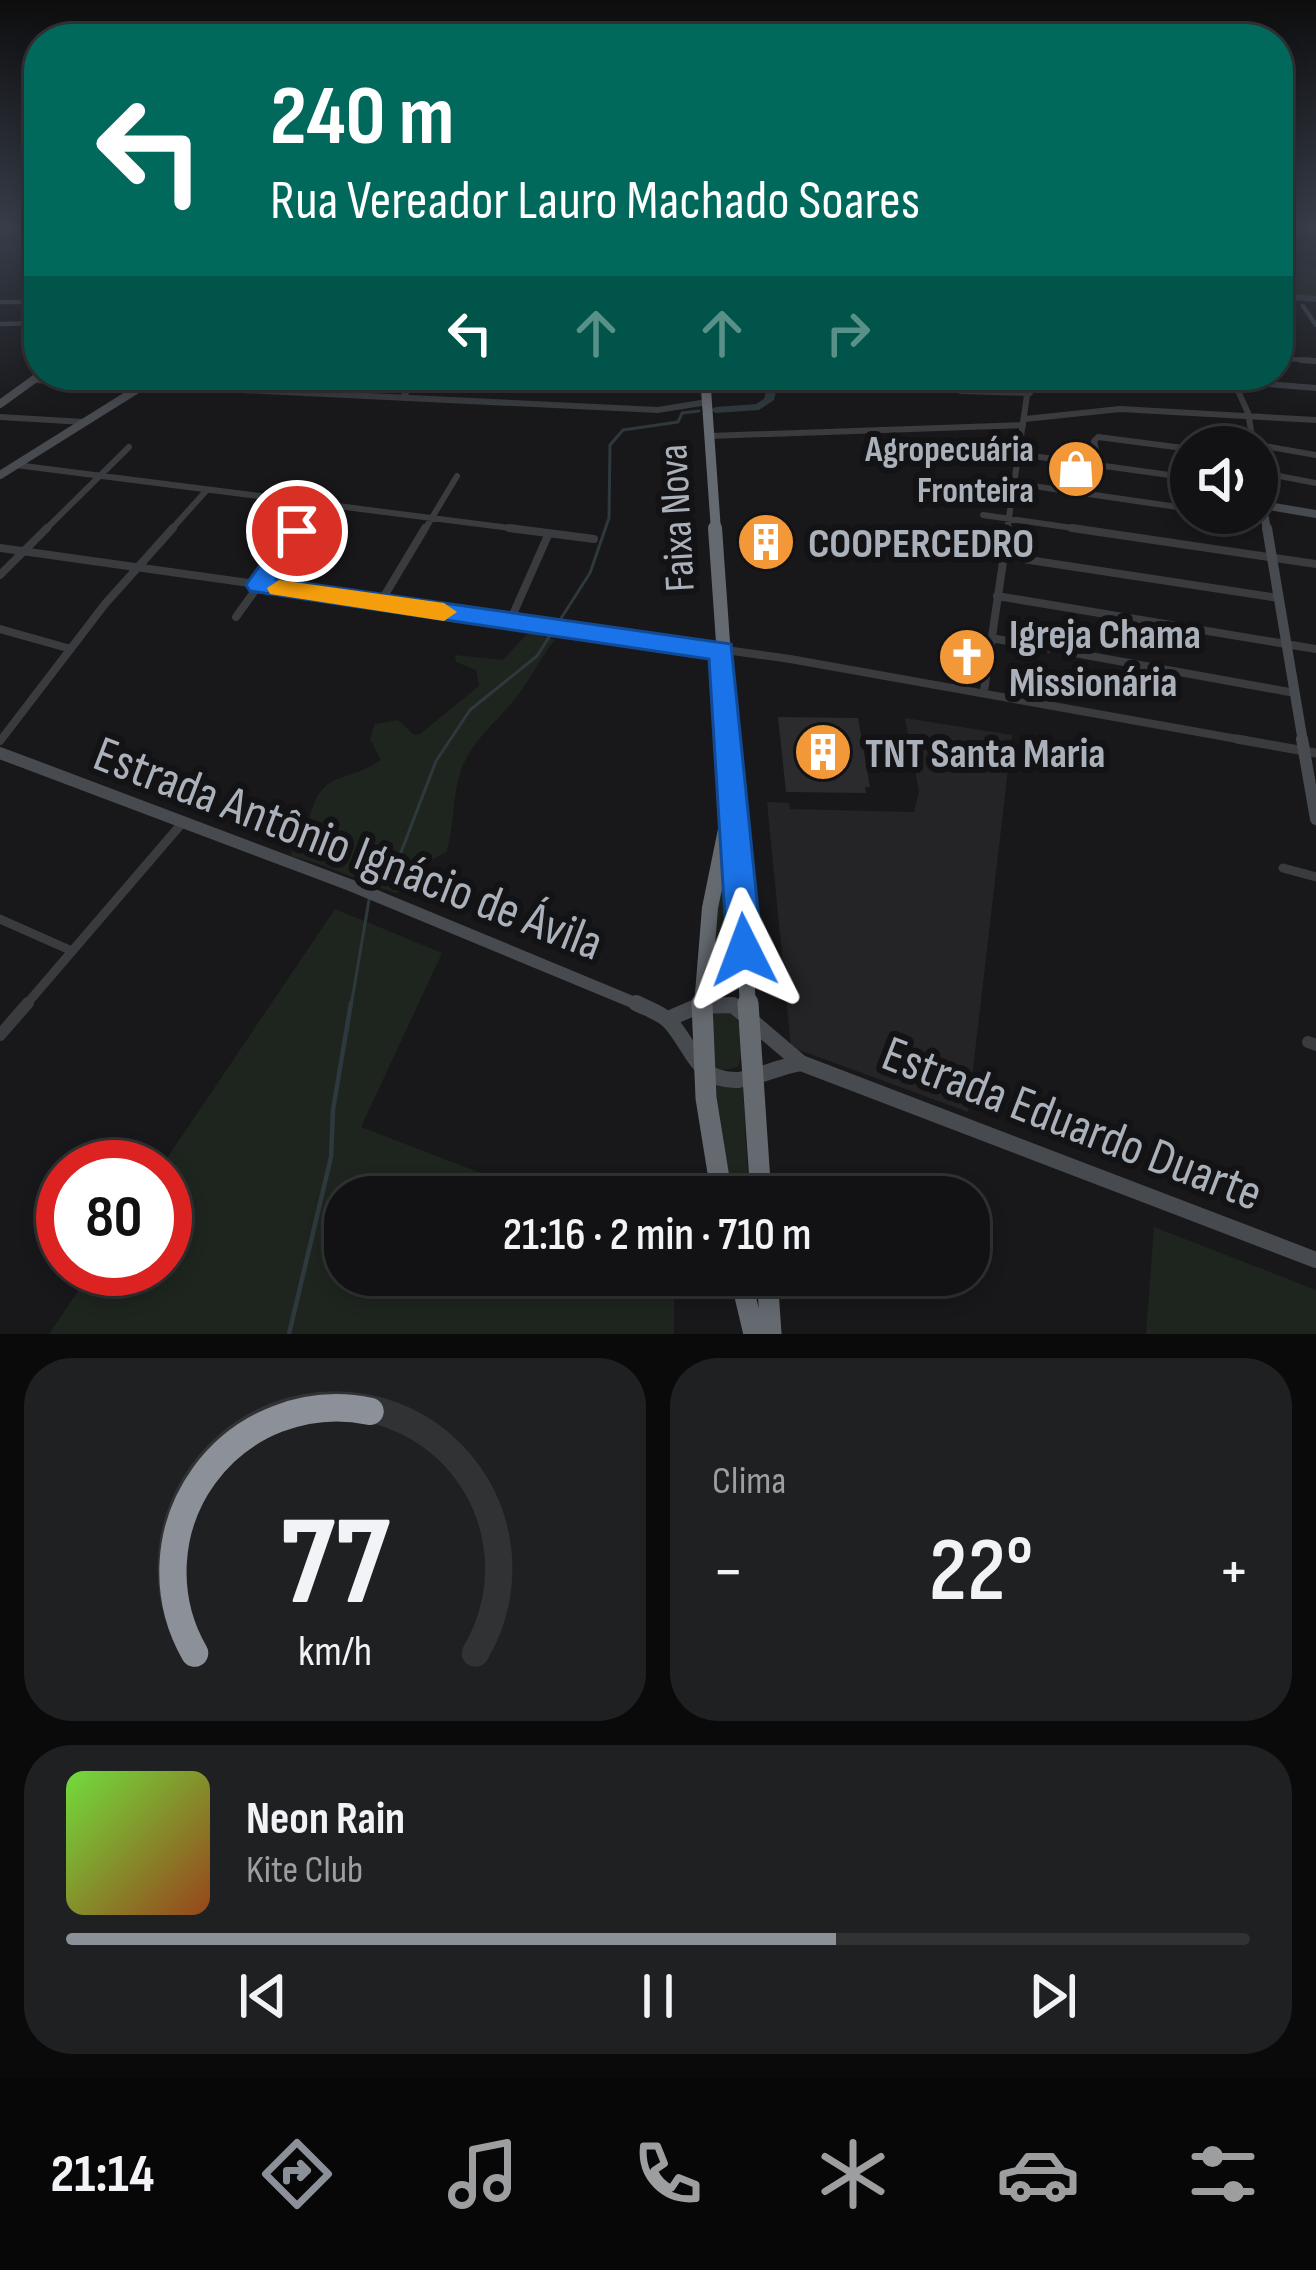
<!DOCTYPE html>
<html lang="pt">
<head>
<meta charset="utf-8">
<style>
  body { margin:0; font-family:"Sofia Sans Condensed",sans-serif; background:#1f2022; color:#f1f3f6; height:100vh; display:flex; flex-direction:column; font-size:45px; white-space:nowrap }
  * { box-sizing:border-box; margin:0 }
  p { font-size:39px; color:#9c9ea0 }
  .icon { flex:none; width:66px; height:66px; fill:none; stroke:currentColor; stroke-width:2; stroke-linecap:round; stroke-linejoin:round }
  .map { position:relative; height:1334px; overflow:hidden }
  .details { display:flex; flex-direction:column; gap:24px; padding:24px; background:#0a0a0b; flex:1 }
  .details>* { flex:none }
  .guide { position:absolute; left:24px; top:24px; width:1269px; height:366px; border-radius:48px; box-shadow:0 6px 18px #0003,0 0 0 3px #313234; background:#00695c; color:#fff; overflow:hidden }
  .fabs { position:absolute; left:1170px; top:426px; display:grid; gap:24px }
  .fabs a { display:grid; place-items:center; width:108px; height:108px; border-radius:50%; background:#121214; box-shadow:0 6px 18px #0003,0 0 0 3px #313234; font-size:60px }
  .speed { position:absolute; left:36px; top:1140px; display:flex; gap:24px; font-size:60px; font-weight:700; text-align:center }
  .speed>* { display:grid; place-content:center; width:156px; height:156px; border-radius:50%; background:#121214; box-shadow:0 6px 18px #0003,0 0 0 3px #313234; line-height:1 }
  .speed .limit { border:18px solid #d22; background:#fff; color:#111 }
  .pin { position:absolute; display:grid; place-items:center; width:102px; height:102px; color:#fff; margin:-51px; border:6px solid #fff; border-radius:50%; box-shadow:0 3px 12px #0007 }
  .me { position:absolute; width:132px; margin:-66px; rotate:357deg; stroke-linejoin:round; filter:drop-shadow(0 0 9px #0008) }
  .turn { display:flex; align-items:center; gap:42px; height:252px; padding:0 48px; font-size:54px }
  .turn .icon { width:156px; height:156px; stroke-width:2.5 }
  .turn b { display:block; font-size:84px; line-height:102px }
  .lanes { display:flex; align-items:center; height:114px; padding:0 48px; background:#0003; justify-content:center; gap:60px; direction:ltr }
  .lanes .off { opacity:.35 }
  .big { font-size:90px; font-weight:600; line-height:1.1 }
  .details .card { flex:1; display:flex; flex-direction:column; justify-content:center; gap:18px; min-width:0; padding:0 42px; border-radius:48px; background:#1f2022 }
  .details .dial { align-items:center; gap:0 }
  .dial svg { height:312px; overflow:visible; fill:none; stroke:#313234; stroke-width:7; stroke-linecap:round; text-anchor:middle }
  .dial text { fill:#f1f3f6; stroke:none }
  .song { display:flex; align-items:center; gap:36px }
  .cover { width:144px; height:144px; border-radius:18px; background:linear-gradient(135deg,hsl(100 70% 55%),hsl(20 70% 35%)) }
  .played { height:12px; border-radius:6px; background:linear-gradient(90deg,#8c9099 65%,#313234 65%) }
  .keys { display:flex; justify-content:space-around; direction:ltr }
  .heat { display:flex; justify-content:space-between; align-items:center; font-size:66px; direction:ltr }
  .details .tiles { flex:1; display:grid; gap:24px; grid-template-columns:1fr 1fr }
  .card:last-child { grid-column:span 2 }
  .trip { position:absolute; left:324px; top:1176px; width:666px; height:120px; border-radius:48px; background:#121214; box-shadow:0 6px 18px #0003,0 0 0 3px #313234; font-weight:600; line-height:120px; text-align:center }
  .tab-bar { display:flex; height:192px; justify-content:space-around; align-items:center; background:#070708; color:#9c9ea0 }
  .tab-bar .icon { width:84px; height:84px }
  .tab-bar .current { color:#8c9099 }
  .tab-bar b { font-size:54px; color:#f1f3f6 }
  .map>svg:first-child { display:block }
  .built { fill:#242427 }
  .green { fill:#1e251e }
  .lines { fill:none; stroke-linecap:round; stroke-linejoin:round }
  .stream-far1 { stroke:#2e393e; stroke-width:3 }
  .stream { stroke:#2e393e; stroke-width:4.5 }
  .river { fill:#2e393e; fill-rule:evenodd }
  .building { fill:#2b2b2e }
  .street-far4 { stroke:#393b3f; stroke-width:4.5 }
  .street-far3 { stroke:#393b3f; stroke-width:6 }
  .street-far2 { stroke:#393b3f; stroke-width:8 }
  .street-far1 { stroke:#393b3f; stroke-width:9 }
  .street { stroke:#393b3f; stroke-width:12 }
  .secondary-far3 { stroke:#474a4f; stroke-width:8 }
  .secondary-far2 { stroke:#474a4f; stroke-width:10 }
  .secondary-far1 { stroke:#474a4f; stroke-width:12 }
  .secondary { stroke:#474a4f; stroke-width:16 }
  .highway-far3 { stroke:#656a70; stroke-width:10 }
  .highway-far2 { stroke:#656a70; stroke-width:14 }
  .highway-far1 { stroke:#656a70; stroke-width:16 }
  .highway { stroke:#656a70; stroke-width:21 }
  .route { fill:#1a73e8; stroke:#114b97; stroke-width:3 }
  .slow { fill:#f59e0b }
  .labels { text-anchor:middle; stroke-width:12; stroke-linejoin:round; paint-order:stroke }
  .far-poi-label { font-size:36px; font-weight:bold; fill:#aab1ba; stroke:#131315; text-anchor:end }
  .street-label { font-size:42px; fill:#aab1ba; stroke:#131315 }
  .poi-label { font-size:42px; font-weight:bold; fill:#aab1ba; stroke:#131315; text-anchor:start }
  .near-street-label { font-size:51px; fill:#aab1ba; stroke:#131315 }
</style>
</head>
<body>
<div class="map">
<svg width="1316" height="1334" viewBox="0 0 1316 1334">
  <rect width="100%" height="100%" fill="#18181a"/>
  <path class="built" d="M 905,718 L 1012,735 L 968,1112 L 791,1047 L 767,802 L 789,803 L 790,809 L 914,812 L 919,791 Z"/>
  <path class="green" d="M 1278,253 L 1316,269 L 1316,301 L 1278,298 Z
    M 529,632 L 555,640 C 540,658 532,677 518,695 C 500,719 478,734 465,761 C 450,791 456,828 446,852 L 419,867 L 409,886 L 396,893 C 359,882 327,864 291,856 L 297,829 L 309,821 C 321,768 344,785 381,760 L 370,739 L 375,724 L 398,720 L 414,735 L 420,734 L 479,686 L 476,670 L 456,662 L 455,655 L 503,660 Z
    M 729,831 L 737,989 L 707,989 Z
    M 335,909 L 442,953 L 361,1127 L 543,1197 L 345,1197 L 345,1275 L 674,1275 L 674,1334 L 49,1334 L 93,1269 L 165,1269 L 161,1167 Z
    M 729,1008 C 744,1026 745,1045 738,1067 L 721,1071 L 715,1066 L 709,1026 L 714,1014 Z
    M 712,1084 L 743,1088 L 749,1197 L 726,1197 Z
    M 1154,1227 L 1316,1290 L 1316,1334 L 1146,1334 Z"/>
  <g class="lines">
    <path class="stream-far1" d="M 370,890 L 372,876 L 398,860 L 436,761 L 470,710 L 537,656 L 590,573 L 609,518 L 610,445 L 623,430 L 678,422 L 682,413 L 699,411
      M 351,1006 L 369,900"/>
    <path class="stream" d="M 289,1334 L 331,1157 L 333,1110 L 351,1003"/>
    <path class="river" d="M 1278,293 L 1316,296 L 1316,302 L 1278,299 Z
      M 819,375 L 831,375 L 816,386 L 788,383 L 777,387 L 774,400 L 759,410 L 716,413 L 710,410 L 716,407 L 756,404 L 764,399 L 768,383 L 787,377 L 814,380 Z"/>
  </g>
  <path class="building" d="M 778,717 L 858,718 L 870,787 L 865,787 L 866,793 L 786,792 Z"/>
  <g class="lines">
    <path class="street-far4" d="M 1299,227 L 1316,234
      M 0,302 L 39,302
      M 1303,306 L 1316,325
      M 0,324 L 39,323
      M 1278,358 L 1316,361"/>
    <path class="street-far3" d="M 1301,360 L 1316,361
      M 1231,375 L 1248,413 L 1254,447
      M 35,380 L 658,410 L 707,402
      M 1032,381 L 1172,376 L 1316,388
      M 274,389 L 286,375
      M 961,391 L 1030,393
      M 336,393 L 350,375
      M 403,397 L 418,375
      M 0,417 L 84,422
      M 1025,419 L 1120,409 L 1316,420
      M 709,436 L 1023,425
      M 1253,444 L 1316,455
      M 1018,454 L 1191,478
      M 1099,464 L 1094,441 L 1098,437 L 1191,449
      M 16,465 L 533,531
      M 1257,466 L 1263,505
      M 1258,472 L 1316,483
      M 1013,483 L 1191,509
      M 1215,513 L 1266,521
      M 983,515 L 1093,531
      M 44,531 L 129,447
      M 170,531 L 206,491
      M 298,531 L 317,504
      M 424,531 L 457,476
      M 1007,531 L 1030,375"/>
    <path class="street-far2" d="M 509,528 L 594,539
      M 1072,528 L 1316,564
      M 0,548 L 790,659 L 1254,742
      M 1003,556 L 1279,598
      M 0,575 L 47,528
      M 997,596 L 1316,649
      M 380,603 L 425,528
      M 236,617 L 300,528
      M 510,621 L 549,533
      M 0,629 L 71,649
      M 991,638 L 1295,693
      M 984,691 L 1008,528
      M 0,741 L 105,604 L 173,528"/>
    <path class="street-far1" d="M 1237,739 L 1316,753
      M 1283,868 L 1316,877
      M 0,919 L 72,951
      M 25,1006 L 183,822"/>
    <path class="street" d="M 0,1035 L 28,1003
      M 1308,1042 L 1316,1045"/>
    <path class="secondary-far3" d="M 0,404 L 40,375
      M 0,475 L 160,375
      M 1267,531 L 1263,505 L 1316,514"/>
    <path class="secondary-far2" d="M 1267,528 L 1303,742"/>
    <path class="secondary-far1" d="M 1302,739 L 1316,819
      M 0,753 L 350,885 L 642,1006
      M 715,1006 L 734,1006"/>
    <path class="secondary" d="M 636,1003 C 646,1008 661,1013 669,1021 C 693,1046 695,1081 737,1080 C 750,1080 781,1066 801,1063
      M 668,1019 L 698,1006 L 733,1005 L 801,1063 L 1316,1260"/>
    <path class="highway-far3" d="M 705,375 L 716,531"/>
    <path class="highway-far2" d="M 715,528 L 730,742"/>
    <path class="highway-far1" d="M 730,739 L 748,1006
      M 702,1006 L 710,908 L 730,810"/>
    <path class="highway" d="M 702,1003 L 706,1098 L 722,1197
      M 748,1003 L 761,1197
      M 740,1275 L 754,1334
      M 767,1275 L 771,1334"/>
  </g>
  <linearGradient id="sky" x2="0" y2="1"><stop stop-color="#0d0d0e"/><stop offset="0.55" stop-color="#373d49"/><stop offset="1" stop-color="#373d49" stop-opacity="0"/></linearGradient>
  <rect width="1316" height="414" fill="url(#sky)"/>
  <path class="route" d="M 297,523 L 309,531 L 276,579 L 731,644 L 762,950 L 757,962 L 744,967 L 732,962 L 727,950 L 709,659 L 250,591 L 246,585 L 250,579 L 289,526 Z"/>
  <path class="slow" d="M 279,580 L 444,603 L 457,612 L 444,621 L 270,594 L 267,588 Z"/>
  <defs>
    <symbol id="shop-disc" viewBox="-11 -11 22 22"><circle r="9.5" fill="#f29838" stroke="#131315"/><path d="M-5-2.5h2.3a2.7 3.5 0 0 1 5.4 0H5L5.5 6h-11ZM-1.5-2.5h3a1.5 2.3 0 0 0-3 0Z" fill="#fff"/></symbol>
    <symbol id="building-disc" viewBox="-11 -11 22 22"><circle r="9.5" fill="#f29838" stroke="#131315"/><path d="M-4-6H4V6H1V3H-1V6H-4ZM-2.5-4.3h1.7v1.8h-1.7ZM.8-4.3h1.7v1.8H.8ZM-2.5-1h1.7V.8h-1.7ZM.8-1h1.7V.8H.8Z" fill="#fff"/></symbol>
    <symbol id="church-disc" viewBox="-11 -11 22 22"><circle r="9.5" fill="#f29838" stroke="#131315"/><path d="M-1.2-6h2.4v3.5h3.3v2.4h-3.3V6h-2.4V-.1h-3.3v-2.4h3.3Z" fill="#fff"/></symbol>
  </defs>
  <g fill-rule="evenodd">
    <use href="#shop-disc" x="1043" y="436" width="66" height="66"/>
    <use href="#building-disc" x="733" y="509" width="66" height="66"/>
    <use href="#church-disc" x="934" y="624" width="66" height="66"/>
    <use href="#building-disc" x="790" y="719" width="66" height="66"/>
  </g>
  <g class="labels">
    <g class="far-poi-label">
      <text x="1034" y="461">Agropecuária<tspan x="1034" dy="41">Fronteira</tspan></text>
    </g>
    <g class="street-label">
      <text transform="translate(675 518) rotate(-93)" y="15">Faixa Nova</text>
    </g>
    <g class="poi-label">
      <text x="808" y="557">COOPERCEDRO</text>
      <text x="1009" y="648">Igreja Chama<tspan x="1009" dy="48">Missionária</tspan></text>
      <text x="865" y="767">TNT Santa Maria</text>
    </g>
    <g class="near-street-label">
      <text transform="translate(349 847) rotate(21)" y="18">Estrada Antônio Ignácio de Ávila</text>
      <text transform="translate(1073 1122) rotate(21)" y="18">Estrada Eduardo Duarte</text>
    </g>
  </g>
</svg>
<div class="fabs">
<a><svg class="icon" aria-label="sound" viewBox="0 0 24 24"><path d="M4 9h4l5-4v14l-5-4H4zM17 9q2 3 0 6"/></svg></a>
</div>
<div class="speed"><div class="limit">80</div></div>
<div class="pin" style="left:297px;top:531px;background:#d93025"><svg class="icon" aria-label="arrive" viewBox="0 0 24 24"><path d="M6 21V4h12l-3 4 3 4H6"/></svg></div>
<svg class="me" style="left:744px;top:950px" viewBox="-20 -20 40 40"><path d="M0-17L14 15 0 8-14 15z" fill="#1a73e8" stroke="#fff" stroke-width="4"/></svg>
<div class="trip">21:16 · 2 min · 710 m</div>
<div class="guide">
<div class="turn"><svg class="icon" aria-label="left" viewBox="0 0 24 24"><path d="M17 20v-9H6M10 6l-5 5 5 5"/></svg><div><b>240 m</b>Rua Vereador Lauro Machado Soares</div></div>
<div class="lanes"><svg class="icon" aria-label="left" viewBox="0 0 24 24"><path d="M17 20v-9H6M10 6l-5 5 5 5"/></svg><svg class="icon off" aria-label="ahead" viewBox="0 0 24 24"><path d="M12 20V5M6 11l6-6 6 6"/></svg><svg class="icon off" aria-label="ahead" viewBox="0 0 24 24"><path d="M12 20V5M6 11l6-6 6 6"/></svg><svg class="icon off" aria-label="right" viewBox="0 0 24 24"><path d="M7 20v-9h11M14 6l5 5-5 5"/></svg></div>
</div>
</div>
<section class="details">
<div class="tiles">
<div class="card dial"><svg viewBox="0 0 100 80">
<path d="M14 69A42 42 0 1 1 86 69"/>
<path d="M14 69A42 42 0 0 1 59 7" stroke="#8c9099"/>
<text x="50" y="56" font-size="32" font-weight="700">77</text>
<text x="50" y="72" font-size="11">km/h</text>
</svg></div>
<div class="card"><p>Clima</p>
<div class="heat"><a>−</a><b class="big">22°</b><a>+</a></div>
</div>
<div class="card">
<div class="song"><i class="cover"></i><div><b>Neon Rain</b><p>Kite Club</p></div></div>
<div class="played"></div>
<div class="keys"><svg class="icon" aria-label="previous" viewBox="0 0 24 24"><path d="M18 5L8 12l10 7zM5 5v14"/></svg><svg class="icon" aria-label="pause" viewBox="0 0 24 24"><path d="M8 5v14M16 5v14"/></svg><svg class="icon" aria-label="next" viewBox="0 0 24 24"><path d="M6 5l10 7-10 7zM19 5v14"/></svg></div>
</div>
</div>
</section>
<nav class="tab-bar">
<b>21:14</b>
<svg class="icon current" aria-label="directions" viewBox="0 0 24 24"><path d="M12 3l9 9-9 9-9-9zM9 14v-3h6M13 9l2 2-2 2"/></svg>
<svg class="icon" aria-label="music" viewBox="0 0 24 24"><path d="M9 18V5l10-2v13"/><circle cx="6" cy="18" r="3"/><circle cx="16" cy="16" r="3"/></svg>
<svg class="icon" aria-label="phone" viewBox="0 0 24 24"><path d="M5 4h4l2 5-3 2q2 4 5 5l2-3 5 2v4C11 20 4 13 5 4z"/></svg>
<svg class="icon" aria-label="climate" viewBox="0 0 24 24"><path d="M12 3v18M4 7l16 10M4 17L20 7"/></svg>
<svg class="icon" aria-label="car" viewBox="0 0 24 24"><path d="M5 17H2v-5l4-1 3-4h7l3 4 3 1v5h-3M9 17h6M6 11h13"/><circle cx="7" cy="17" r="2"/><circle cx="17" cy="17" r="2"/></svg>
<svg class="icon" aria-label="filters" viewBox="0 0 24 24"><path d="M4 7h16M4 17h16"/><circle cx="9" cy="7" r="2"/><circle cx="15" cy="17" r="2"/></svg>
</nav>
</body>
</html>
